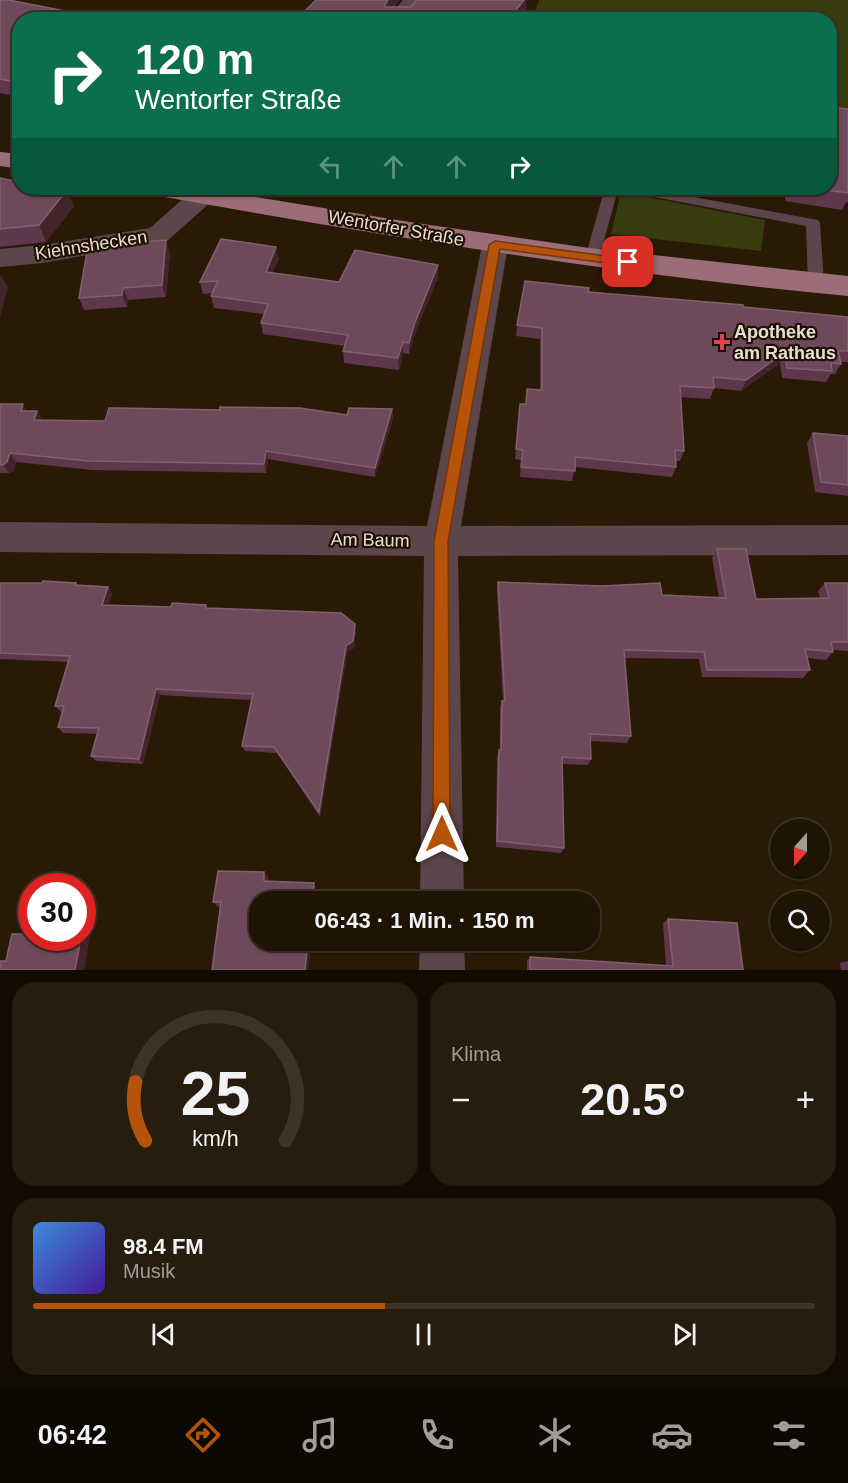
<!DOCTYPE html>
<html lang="de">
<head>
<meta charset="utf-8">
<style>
  body { margin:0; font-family:Helvetica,sans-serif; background:#271d0e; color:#f1f3f6; height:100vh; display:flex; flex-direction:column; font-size:22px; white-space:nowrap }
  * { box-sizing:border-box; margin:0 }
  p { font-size:20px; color:#a19e9a }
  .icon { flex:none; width:33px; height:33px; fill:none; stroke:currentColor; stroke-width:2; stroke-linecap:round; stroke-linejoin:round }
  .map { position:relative; height:970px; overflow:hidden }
  .side { display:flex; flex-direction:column; gap:12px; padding:12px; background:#110b02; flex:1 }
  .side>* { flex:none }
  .banner { position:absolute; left:12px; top:12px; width:825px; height:183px; border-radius:24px; box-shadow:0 2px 4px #0004,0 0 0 2px #3c3326; background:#0b6e4f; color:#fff; overflow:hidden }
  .needle { width:39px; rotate:201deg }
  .controls { position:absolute; left:770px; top:819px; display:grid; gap:12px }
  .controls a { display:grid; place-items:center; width:60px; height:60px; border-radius:50%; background:#1f1404; box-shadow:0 2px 4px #0004,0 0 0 2px #3c3326; font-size:30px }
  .speed { position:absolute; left:18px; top:873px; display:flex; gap:12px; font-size:30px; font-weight:700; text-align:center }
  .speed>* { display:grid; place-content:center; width:78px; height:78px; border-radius:50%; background:#1f1404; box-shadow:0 2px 4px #0004,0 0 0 2px #3c3326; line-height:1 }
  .speed .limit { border:9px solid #d22; background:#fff; color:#111 }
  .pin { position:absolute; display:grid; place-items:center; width:51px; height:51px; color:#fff; margin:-26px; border-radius:12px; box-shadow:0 3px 9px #0006 }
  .me { position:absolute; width:66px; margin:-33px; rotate:0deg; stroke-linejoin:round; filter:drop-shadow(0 0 4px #0008) }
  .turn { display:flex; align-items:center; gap:21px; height:126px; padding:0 24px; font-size:27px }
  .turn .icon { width:78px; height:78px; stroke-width:2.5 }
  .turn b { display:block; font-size:42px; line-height:51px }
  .lanes { display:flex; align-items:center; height:57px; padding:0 24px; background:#0003; justify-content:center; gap:30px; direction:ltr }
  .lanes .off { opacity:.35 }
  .big { font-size:45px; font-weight:800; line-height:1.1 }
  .side .tile { flex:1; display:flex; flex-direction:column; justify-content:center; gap:9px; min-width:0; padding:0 21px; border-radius:24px; background:#271d0e }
  .side .dial { align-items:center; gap:0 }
  .dial svg { height:156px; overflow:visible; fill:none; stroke:#3c3326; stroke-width:7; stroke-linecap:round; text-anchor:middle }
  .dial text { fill:#f1f3f6; stroke:none }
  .song { display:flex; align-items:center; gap:18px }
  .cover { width:72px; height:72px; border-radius:9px; background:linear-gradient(135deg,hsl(210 70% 55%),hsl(260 70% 35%)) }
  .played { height:6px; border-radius:3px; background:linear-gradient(90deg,#b45309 45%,#3c3326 45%) }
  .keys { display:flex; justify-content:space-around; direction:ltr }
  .heat { display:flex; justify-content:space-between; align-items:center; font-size:33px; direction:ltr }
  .side .tiles { flex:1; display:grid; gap:12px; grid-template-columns:1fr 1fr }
  .tile:last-child { grid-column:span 2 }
  .trip { position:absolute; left:249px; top:891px; width:351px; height:60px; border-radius:24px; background:#1f1404; box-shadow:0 2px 4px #0004,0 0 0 2px #3c3326; font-weight:800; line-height:60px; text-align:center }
  .dock { display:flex; height:96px; justify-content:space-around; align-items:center; background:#0c0802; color:#a19e9a }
  .dock .icon { width:42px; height:42px }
  .dock .on { color:#b45309 }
  .dock b { font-size:27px; color:#f1f3f6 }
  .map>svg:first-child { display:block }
  .green { fill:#383b0e }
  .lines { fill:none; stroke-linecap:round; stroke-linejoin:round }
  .service { fill:#5d464b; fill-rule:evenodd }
  .minor { fill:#5d464b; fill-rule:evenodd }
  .primary { fill:#9c6d78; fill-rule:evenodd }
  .wall { fill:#5f374d }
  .shaded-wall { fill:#43242b }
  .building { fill:#6e495b; stroke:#81606e; stroke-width:1.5 }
  .route { fill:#b45309; stroke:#753606; stroke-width:1.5 }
  .health-dot { fill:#e0444e; stroke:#1f1101; stroke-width:2 }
  .labels { text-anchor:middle; stroke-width:4.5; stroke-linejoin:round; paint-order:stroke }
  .street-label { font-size:18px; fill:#e8ded2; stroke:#1f1101 }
  .poi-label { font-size:18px; font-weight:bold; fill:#e8ded2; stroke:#1f1101; text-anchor:start }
</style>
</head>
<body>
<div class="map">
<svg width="848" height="970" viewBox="0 0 848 970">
  <rect width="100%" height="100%" fill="#291a06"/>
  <path class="green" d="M 539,0 L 848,0 L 848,128 L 830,124 L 830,20 L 532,20 Z
    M 621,192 L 765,220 L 761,251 L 611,234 Z"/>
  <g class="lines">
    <path class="service" d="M 605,188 L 645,188 L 818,220 L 820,223 L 824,284 L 816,289 L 808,284 L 806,226 L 618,190 L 599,258 L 592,263 L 587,262 L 585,258 Z"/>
    <path class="minor" d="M 403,0 L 424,0 L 409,20 L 387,20 Z
      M 205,188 L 212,189 L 216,195 L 212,201 L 167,241 L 42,263 L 0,267 L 0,249 L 42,245 L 150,228 L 194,189 Z
      M 237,188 L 264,188 C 255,201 247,211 230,207 L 226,201 Z
      M 495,236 L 504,239 L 508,245 L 461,526 L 848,525 L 848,555 L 458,556 L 464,902 L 420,902 L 424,556 L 0,552 L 0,522 L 427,526 L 482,245 L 486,239 Z
      M 420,940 L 464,940 L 465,970 L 419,970 Z"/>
    <path class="primary" d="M 0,152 L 20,154 L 20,169 L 0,166 Z
      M 146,188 L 201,188 L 416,223 L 589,248 L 848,276 L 848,296 C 616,274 388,237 159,196 L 150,194 Z"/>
  </g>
  <path class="wall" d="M 0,0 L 20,20 L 20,97 L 0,93 Z
    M 848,109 L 848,203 L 846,202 L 842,210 L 785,201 L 785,193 L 750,188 L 830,188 Z
    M 0,178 L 74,206 L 46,242 L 0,247 Z
    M 340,188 L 394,188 L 390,196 Z
    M 501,188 L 541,188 L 539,193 L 519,190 L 504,197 Z
    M 170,253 L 166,297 L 128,300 L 127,307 L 84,310 L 79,298 Z
    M 279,259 L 272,273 L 339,282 L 438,265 L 438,277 L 414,336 L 409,354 L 403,353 L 399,370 L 344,363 L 343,351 L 345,346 L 263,334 L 261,323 L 264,314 L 214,308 L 211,296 L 213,293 L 203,294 L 200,282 Z
    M 588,292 L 848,317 L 848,362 L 841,362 L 841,364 L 835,374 L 831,374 L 826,382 L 782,378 L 780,363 L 741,391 L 714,388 L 710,399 L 680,397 L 684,451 L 680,461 L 675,461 L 676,467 L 672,477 L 575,467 L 572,481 L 520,477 L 521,460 L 515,459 L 520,404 L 525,404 L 527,389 L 540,390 L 540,339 L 516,336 L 517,325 Z
    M 0,404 L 27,411 L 41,420 L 105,421 L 347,415 L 392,409 L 393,418 L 375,477 L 268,459 L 266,473 L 92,470 L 16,462 L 13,471 L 9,473 L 0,473 Z
    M 813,433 L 848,436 L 848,496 L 815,492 L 807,443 Z
    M 717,549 L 756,599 L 820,598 L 818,591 L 825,583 L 848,583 L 848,651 L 833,650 L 833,652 L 826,660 L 807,658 L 810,670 L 803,678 L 702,677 L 699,659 L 624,658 L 631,736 L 627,743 L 590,741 L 591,759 L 588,765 L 562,764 L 564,848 L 561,853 L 496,847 L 497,757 L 499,750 L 500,750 L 500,708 L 502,701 L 503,701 L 497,591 L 498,582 L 662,595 L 719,598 L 712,558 Z
    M 0,583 L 76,583 L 78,585 L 108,587 L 112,594 L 108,605 L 171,607 L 206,605 L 207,608 L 355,624 L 356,630 L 354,648 L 347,652 L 320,817 L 277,753 L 245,751 L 242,746 L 251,700 L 160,695 L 143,764 L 96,761 L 91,756 L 97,734 L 63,733 L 58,727 L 62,712 L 61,712 L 55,706 L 68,662 L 0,659 Z
    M 218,871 L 264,872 L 268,877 L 268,881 L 314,883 L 316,888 L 315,902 L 260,902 L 260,940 L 311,940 L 308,970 L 212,970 L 220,907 L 218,907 L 213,902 Z
    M 668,919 L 743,970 L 527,970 L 527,961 L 530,957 L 666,966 L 663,923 Z
    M 848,961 L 848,970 L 841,970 L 840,963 Z"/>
  <path class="shaded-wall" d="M 388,0 L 400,0 L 385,19 L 385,4 Z
    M 524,0 L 527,0 L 526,11 L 519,20 L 508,20 Z
    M 389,188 L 394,188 L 390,196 Z
    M 505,188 L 520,188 L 519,190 L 504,197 Z
    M 67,190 L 74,206 L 46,242 L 39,225 Z
    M 166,240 L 170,253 L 166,297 L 162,285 Z
    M 276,247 L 279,259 L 268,284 L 266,272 Z
    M 438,265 L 438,277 L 414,336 L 409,354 L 409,343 L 414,325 Z
    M 1,275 L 8,288 L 0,317 L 0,279 Z
    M 123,288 L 128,300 L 127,307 L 122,295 Z
    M 403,342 L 403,353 L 399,370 L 398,358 Z
    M 785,352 L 780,363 L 741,391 L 746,380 Z
    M 23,404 L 28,413 L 21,411 Z
    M 392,409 L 393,418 L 375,477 L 375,468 Z
    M 37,411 L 42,420 L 34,420 Z
    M 266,451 L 268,459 L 266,473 L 264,464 Z
    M 10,453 L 16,462 L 13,471 L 9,473 L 3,465 Z
    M 108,587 L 112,594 L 107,612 L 102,605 Z
    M 355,624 L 356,630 L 354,648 L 347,652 L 320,817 L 319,812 L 346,646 Z
    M 156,689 L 160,695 L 143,764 L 139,759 Z
    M 264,872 L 268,877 L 267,886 L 264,881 Z
    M 314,883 L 316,888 L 315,902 L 312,902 Z
    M 82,922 L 90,937 L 84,970 L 75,970 L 81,938 L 82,938 Z
    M 308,940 L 311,940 L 308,970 L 305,970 Z"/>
  <path class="building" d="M 0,0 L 9,0 L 111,20 L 20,20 L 20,83 L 0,79 Z
    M 316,0 L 388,0 L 385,4 L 385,7 L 411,7 L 416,0 L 524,0 L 508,20 L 296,20 Z
    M 574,16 L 597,20 L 573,20 Z
    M 136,17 L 148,20 L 133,20 Z
    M 830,107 L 848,109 L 848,193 L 812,188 L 830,188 Z
    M 0,178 L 20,182 L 20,188 L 55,188 L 67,190 L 39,225 L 0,229 Z
    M 221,239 L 276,247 L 266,272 L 339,282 L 355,250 L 438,265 L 414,325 L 409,343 L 403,342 L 398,358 L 343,351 L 348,335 L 261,323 L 268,304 L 211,296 L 218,281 L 200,282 Z
    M 166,240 L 162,285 L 123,288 L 122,295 L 79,298 L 88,246 Z
    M 525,281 L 589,288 L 588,292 L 743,305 L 743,307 L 848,317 L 848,351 L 838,351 L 841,364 L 831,363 L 832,371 L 787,368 L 785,352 L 746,380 L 713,377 L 714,388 L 680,386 L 684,451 L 675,450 L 676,467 L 575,457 L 575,471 L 521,467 L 523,450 L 516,449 L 520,404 L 526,404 L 527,389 L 542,390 L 542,328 L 517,325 Z
    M 0,404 L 23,404 L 21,411 L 37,411 L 34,420 L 105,421 L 109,408 L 118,408 L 220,410 L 220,407 L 300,408 L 347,415 L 349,408 L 392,409 L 375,468 L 266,451 L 264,464 L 88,461 L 10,453 L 7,462 L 3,465 L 0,465 Z
    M 813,433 L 848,436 L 848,485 L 821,482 Z
    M 717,549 L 746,549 L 756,599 L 829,598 L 825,583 L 848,583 L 848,642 L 831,642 L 833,652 L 805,649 L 810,670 L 707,670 L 704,652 L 624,650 L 631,736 L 590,734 L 591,759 L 562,757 L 564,848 L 497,841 L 499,750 L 501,750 L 502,701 L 505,701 L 498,582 L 602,586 L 660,583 L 662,595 L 726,598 Z
    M 43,581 L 76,583 L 75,585 L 108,587 L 102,605 L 171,607 L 172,603 L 206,605 L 206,608 L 341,613 L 355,624 L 353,641 L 346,646 L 319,812 L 274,747 L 242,746 L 253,694 L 156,689 L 139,759 L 91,756 L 99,728 L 58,727 L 64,706 L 55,706 L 70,656 L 0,653 L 0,583 L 42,583 Z
    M 218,871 L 264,872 L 264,881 L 314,883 L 312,902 L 260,902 L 260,940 L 308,940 L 305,970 L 212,970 L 221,902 L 213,902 Z
    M 668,919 L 737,923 L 743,970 L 530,970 L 530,957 L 673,966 Z
    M 27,928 L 32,928 L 32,938 L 81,938 L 75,970 L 0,970 L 0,961 L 6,961 L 12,934 L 26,934 Z"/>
  <path class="route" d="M 495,241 L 628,259 L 633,262 L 628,266 L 500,249 L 448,541 L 450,834 L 448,840 L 442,843 L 436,840 L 433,834 L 434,541 L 489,245 Z"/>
  <path class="health-dot" d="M719 333h6v6h6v6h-6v6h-6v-6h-6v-6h6z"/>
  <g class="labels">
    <g class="street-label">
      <text transform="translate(396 228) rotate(10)" y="6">Wentorfer Straße</text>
      <text transform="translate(91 245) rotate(-9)" y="6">Kiehnshecken</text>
      <text transform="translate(370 540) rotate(1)" y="6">Am Baum</text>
    </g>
    <g class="poi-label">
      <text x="734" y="338">Apotheke<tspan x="734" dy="21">am Rathaus</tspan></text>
    </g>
  </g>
</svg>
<div class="controls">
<a><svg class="needle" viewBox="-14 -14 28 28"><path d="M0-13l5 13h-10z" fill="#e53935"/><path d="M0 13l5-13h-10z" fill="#a19e9a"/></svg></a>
<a><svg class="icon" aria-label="search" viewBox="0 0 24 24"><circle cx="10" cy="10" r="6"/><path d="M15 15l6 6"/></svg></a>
</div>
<div class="speed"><div class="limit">30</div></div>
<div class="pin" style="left:628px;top:262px;background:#d93025"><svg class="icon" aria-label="arrive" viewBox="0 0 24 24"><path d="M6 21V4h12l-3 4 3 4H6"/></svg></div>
<svg class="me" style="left:442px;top:834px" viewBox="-20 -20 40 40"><path d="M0-17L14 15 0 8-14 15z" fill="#b45309" stroke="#fff" stroke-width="4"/></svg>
<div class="trip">06:43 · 1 Min. · 150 m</div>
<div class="banner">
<div class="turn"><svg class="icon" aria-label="right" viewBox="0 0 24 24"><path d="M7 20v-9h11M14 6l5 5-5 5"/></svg><div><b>120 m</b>Wentorfer Straße</div></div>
<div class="lanes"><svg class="icon off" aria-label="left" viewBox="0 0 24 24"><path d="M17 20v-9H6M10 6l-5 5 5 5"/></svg><svg class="icon off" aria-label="ahead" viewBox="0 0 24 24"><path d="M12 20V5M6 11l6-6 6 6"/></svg><svg class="icon off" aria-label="ahead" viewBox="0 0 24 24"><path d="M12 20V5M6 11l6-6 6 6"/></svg><svg class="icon" aria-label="right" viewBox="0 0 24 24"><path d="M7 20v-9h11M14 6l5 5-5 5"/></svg></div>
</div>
</div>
<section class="side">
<div class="tiles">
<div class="tile dial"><svg viewBox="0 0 100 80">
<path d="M14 69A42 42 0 1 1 86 69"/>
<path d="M14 69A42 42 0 0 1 9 39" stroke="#b45309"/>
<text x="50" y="56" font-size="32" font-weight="700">25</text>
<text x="50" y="72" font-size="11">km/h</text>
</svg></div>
<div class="tile"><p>Klima</p>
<div class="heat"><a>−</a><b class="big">20.5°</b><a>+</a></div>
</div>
<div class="tile">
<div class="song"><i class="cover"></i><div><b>98.4 FM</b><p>Musik</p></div></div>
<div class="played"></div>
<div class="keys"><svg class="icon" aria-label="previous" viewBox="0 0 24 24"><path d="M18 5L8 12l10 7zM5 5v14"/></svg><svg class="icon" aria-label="pause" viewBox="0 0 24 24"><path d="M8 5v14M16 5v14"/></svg><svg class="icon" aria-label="next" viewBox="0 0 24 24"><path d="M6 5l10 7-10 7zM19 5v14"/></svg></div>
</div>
</div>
</section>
<nav class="dock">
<b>06:42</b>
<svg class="icon on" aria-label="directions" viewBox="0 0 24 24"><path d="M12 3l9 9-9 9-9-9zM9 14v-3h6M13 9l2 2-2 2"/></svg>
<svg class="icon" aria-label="music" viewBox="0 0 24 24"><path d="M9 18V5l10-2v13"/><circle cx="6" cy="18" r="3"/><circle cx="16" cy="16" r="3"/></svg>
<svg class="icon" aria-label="phone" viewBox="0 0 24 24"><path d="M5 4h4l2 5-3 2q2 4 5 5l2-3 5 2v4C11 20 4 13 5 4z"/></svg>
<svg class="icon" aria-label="climate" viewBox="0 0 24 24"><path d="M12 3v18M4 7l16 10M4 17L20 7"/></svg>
<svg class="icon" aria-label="car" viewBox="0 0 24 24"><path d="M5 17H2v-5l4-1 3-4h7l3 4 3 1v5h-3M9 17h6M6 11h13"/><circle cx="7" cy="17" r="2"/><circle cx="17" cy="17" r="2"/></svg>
<svg class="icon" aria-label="filters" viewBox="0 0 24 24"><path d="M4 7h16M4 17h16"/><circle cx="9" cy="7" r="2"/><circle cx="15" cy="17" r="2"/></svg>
</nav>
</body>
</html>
